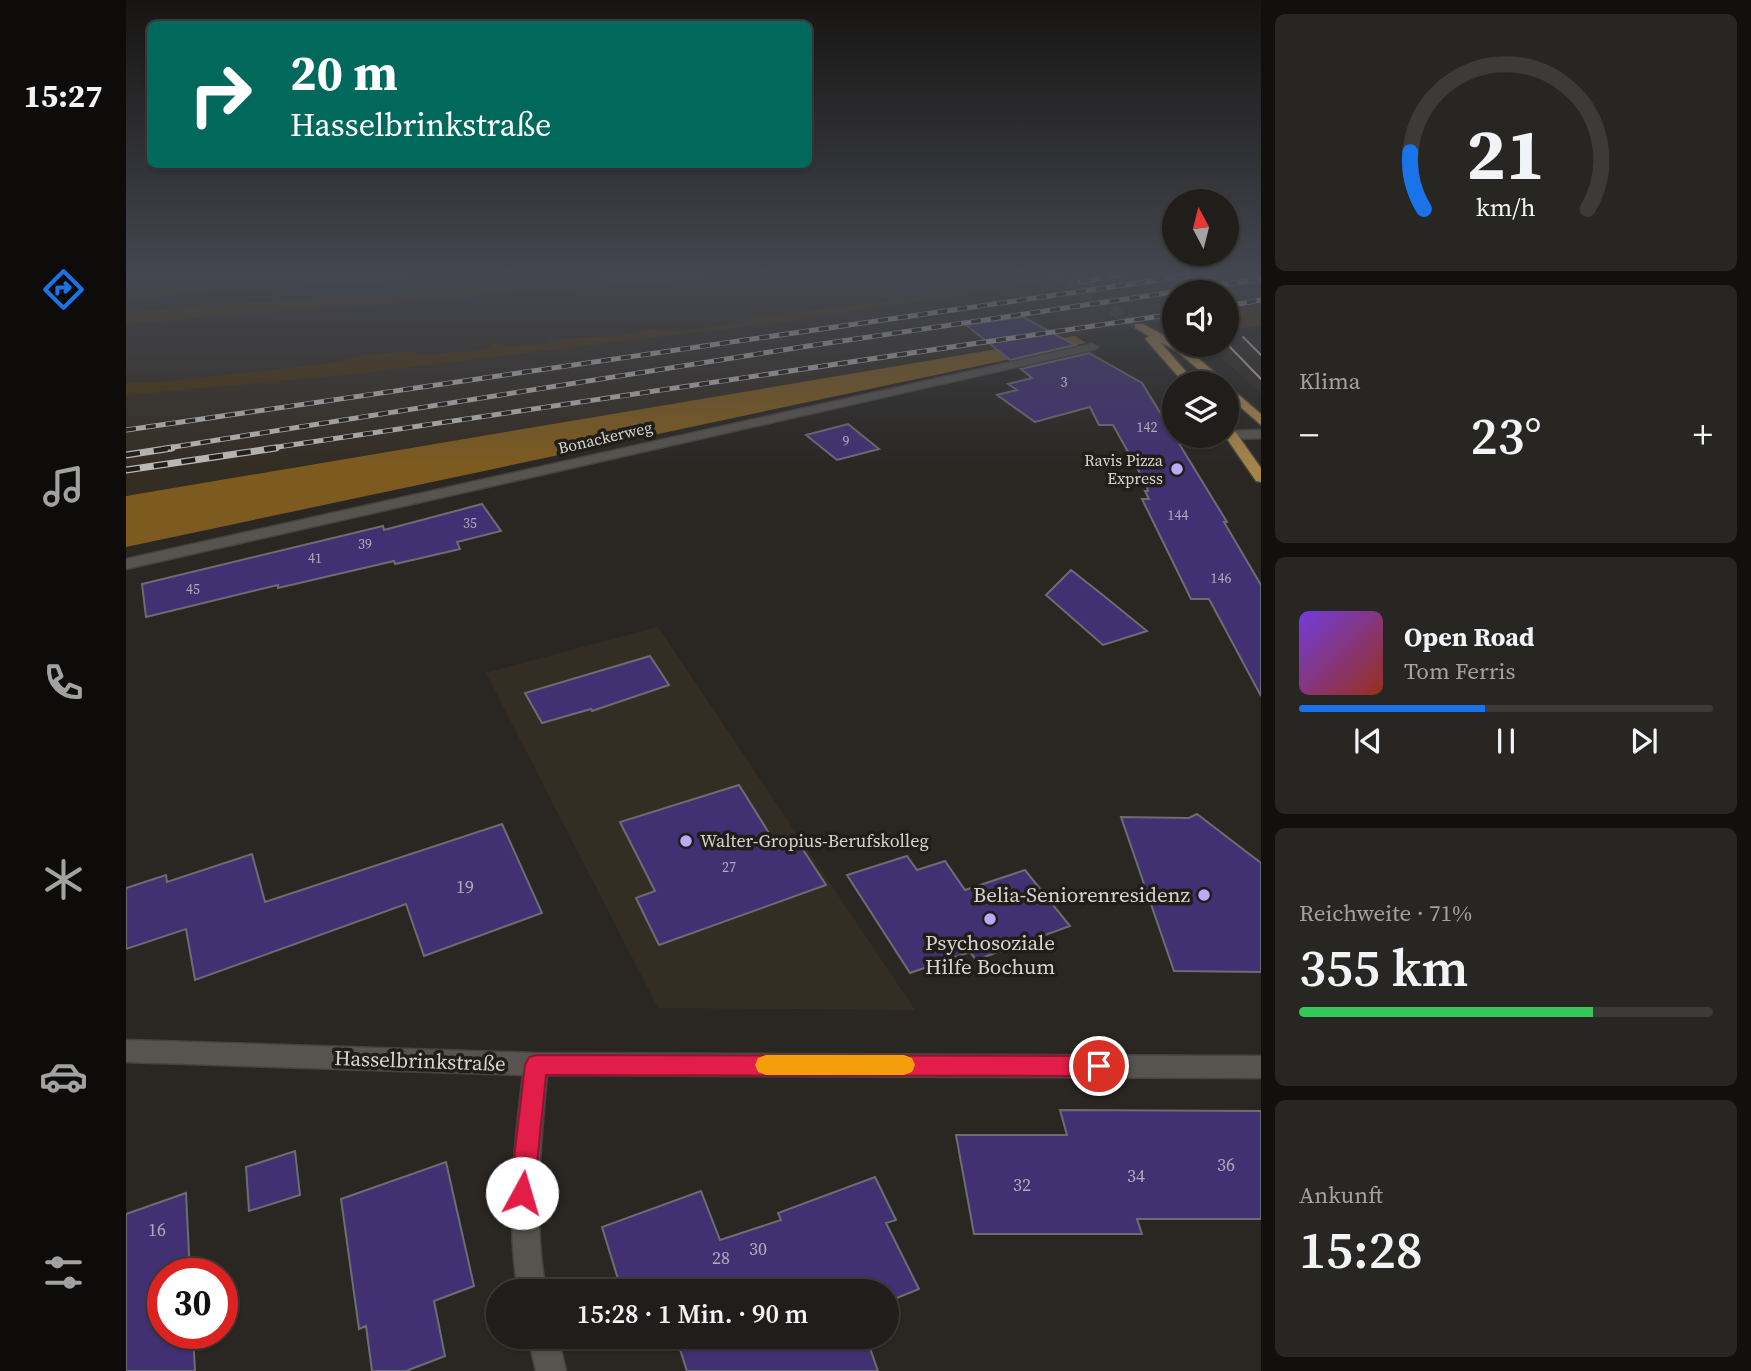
<!DOCTYPE html>
<html lang="de">
<head>
<meta charset="utf-8">
<style>
  body { margin:0; font-family:"Source Serif 4",serif; background:#282623; color:#f1f3f6; height:100vh; display:flex; flex-direction:column; font-size:26px; white-space:nowrap }
  * { box-sizing:border-box; margin:0 }
  p { font-size:23px; color:#a2a2a2 }
  .icon { flex:none; width:38px; height:38px; fill:none; stroke:currentColor; stroke-width:2; stroke-linecap:round; stroke-linejoin:round }
  .map { position:relative; flex:1; overflow:hidden }
  .sheet { display:flex; flex-direction:column; gap:14px; padding:14px; background:#12100e; width:490px }
  .sheet>* { flex:none }
  .top-card { position:absolute; left:21px; top:21px; width:665px; height:147px; border-radius:10px; box-shadow:0 2px 5px #0004,0 0 0 2px #3d3b39; background:#00695c; color:#fff; overflow:hidden }
  .needle { width:46px; rotate:353deg }
  .tools { position:absolute; left:1036px; top:189px; display:grid; gap:14px }
  .tools a { display:grid; place-items:center; width:77px; height:77px; border-radius:50%; background:#201d1a; box-shadow:0 2px 5px #0004,0 0 0 2px #3d3b39; font-size:35px }
  .speed { position:absolute; left:21px; top:1258px; display:flex; gap:14px; font-size:35px; font-weight:700; text-align:center }
  .speed>* { display:grid; place-content:center; width:91px; height:91px; border-radius:50%; background:#201d1a; box-shadow:0 2px 5px #0004,0 0 0 2px #3d3b39; line-height:1 }
  .speed .limit { border:10px solid #d22; background:#fff; color:#111 }
  .pin { position:absolute; display:grid; place-items:center; width:60px; height:60px; color:#fff; margin:-30px; border:4px solid #fff; border-radius:50%; box-shadow:0 2px 7px #0007 }
  .me { position:absolute; width:77px; margin:-38px; rotate:6deg; stroke-linejoin:round; filter:drop-shadow(0 0 5px #0008) }
  .turn { display:flex; align-items:center; gap:24px; height:147px; padding:0 28px; font-size:32px }
  .turn .icon { width:91px; height:91px; stroke-width:2.5 }
  .turn b { display:block; font-size:49px; line-height:60px }
  .big { font-size:52px; font-weight:600; line-height:1.1 }
  .sheet .widget { flex:1; display:flex; flex-direction:column; justify-content:center; gap:10px; min-width:0; padding:0 24px; border-radius:10px; background:#282623 }
  .sheet .dial { align-items:center; gap:0 }
  .dial svg { height:182px; overflow:visible; fill:none; stroke:#3d3b39; stroke-width:7; stroke-linecap:round; text-anchor:middle }
  .dial text { fill:#f1f3f6; stroke:none }
  .song { display:flex; align-items:center; gap:21px }
  .cover { width:84px; height:84px; border-radius:10px; background:linear-gradient(135deg,hsl(260 70% 55%),hsl(10 70% 35%)) }
  .played { height:7px; border-radius:4px; background:linear-gradient(90deg,#1a73e8 45%,#3d3b39 45%) }
  .keys { display:flex; justify-content:space-around; direction:ltr }
  .heat { display:flex; justify-content:space-between; align-items:center; font-size:38px; direction:ltr }
  .charge { height:10px; border-radius:5px; background:linear-gradient(90deg,#34c759 71%,#3d3b39 0) }
  .trip { position:absolute; left:360px; top:1279px; width:413px; height:70px; border-radius:35px; background:#201d1a; box-shadow:0 2px 5px #0004,0 0 0 2px #3d3b39; font-weight:600; line-height:70px; text-align:center }
  main { display:flex; flex:1; min-height:0 }
  .menu { display:flex; flex-direction:column; width:126px; justify-content:space-around; align-items:center; background:#0d0c0a; color:#a2a2a2 }
  .menu .icon { width:49px; height:49px }
  .menu .current { color:#1a73e8 }
  .menu b { font-size:32px; color:#f1f3f6 }
  .map>svg:first-child { display:block }
  .built { fill:#342d24 }
  .green { fill:#49330d }
  .forest { fill:#7d5b20 }
  .building { fill:#423172; stroke:#6d6c72; stroke-width:2 }
  .lines { fill:none; stroke-linecap:round; stroke-linejoin:round }
  .primary-tunnel { stroke:#44413d; stroke-width:11; stroke-dasharray:11 6; stroke-linecap:butt }
  .street-casing { stroke:#46433f; stroke-width:3 }
  .primary-casing { stroke:#46433f; stroke-width:3 }
  .street { fill:#57544f; fill-rule:evenodd }
  .primary { fill:#a58349; fill-rule:evenodd }
  .tram { stroke:#bbb9b6; stroke-width:2 }
  .rail-far1-casing { stroke:#bbb9b6; stroke-width:5 }
  .rail-casing { stroke:#bbb9b6; stroke-width:7 }
  .rail-far1 { stroke:#211e19; stroke-width:3.5; stroke-dasharray:10; stroke-linecap:butt }
  .rail { stroke:#211e19; stroke-width:4.5; stroke-dasharray:14; stroke-linecap:butt }
  .route { fill:#e11d48; stroke:#92132f; stroke-width:2 }
  .slow { fill:#f59e0b }
  .poi-dot { fill:#b9abf7; stroke:#211e19; stroke-width:2.5 }
  .labels { text-anchor:middle; stroke-width:7; stroke-linejoin:round; paint-order:stroke }
  .number-label { font-size:14px; fill:#b1abb9 }
  .far-street-label { font-size:16px; fill:#d6d4d1; stroke:#211e19 }
  .far-poi-label { font-size:16px; fill:#d6d4d1; stroke:#211e19; text-anchor:end }
  .poi-label { font-size:18px; fill:#d6d4d1; stroke:#211e19; text-anchor:start }
  .near-number-label { font-size:18px; fill:#b1abb9 }
  .near-poi-label { font-size:21px; fill:#d6d4d1; stroke:#211e19; text-anchor:end }
  .near-street-label { font-size:21px; fill:#d6d4d1; stroke:#211e19 }
</style>
</head>
<body>
<main>
<nav class="menu">
<b>15:27</b>
<svg class="icon current" aria-label="directions" viewBox="0 0 24 24"><path d="M12 3l9 9-9 9-9-9zM9 14v-3h6M13 9l2 2-2 2"/></svg>
<svg class="icon" aria-label="music" viewBox="0 0 24 24"><path d="M9 18V5l10-2v13"/><circle cx="6" cy="18" r="3"/><circle cx="16" cy="16" r="3"/></svg>
<svg class="icon" aria-label="phone" viewBox="0 0 24 24"><path d="M5 4h4l2 5-3 2q2 4 5 5l2-3 5 2v4C11 20 4 13 5 4z"/></svg>
<svg class="icon" aria-label="climate" viewBox="0 0 24 24"><path d="M12 3v18M4 7l16 10M4 17L20 7"/></svg>
<svg class="icon" aria-label="car" viewBox="0 0 24 24"><path d="M5 17H2v-5l4-1 3-4h7l3 4 3 1v5h-3M9 17h6M6 11h13"/><circle cx="7" cy="17" r="2"/><circle cx="17" cy="17" r="2"/></svg>
<svg class="icon" aria-label="filters" viewBox="0 0 24 24"><path d="M4 7h16M4 17h16"/><circle cx="9" cy="7" r="2"/><circle cx="15" cy="17" r="2"/></svg>
</nav>
<div class="map">
<svg width="1135" height="1371" viewBox="0 0 1135 1371">
  <rect width="100%" height="100%" fill="#2a2723"/>
  <path class="built" d="M 0,273 L 1135,273 L 1135,306 L 1101,312 L 1101,292 L 1048,292 L 1048,320 L 0,496 Z
    M 1133,336 L 1135,338 L 1135,394 L 1082,345 L 1101,345 L 1101,337 Z
    M 532,627 L 789,1010 L 532,1008 L 360,673 Z"/>
  <path class="green" d="M 0,273 L 349,273 L 0,299 Z
    M 534,273 L 638,273 L 0,324 L 0,312 L 43,309 L 44,312 L 58,311 L 62,307 L 266,293 L 269,297 L 283,296 L 286,292 Z
    M 911,279 L 915,282 L 665,321 L 220,375 L 0,395 L 0,383 L 34,382 L 208,363 L 237,355 L 284,351 L 295,355 L 357,350 L 370,343 L 386,346 L 420,344 L 430,339 L 491,336 L 525,329 L 552,331 L 624,322 L 629,317 L 775,300 Z
    M 1135,306 L 1135,325 L 1101,331 L 1101,312 Z"/>
  <path class="forest" d="M 949,336 L 960,343 L 0,547 L 0,496 Z"/>
  <path class="building" d="M 897,317 L 949,345 L 884,360 L 840,325 Z
    M 963,353 L 1016,383 L 1101,522 L 1098,522 L 1135,585 L 1135,696 L 1083,599 L 1065,599 L 1016,499 L 1023,499 L 1019,491 L 1022,491 L 1020,484 L 987,425 L 973,425 L 964,407 L 909,422 L 871,395 L 891,390 L 882,384 L 906,378 L 895,369 Z
    M 722,424 L 753,449 L 711,460 L 680,435 Z
    M 356,504 L 375,531 L 331,542 L 334,549 L 269,564 L 268,561 L 152,588 L 152,585 L 20,617 L 16,584 L 257,526 L 258,530 Z
    M 945,570 L 978,596 L 1021,631 L 977,645 L 920,595 Z
    M 524,656 L 543,685 L 466,711 L 465,709 L 416,723 L 399,693 Z
    M 613,785 L 653,849 L 672,842 L 700,885 L 533,945 L 510,898 L 529,891 L 494,822 Z
    M 1071,814 L 1135,863 L 1135,972 L 1048,971 L 995,817 L 1063,818 Z
    M 376,824 L 416,913 L 298,956 L 280,904 L 69,980 L 60,929 L 0,949 L 0,888 L 40,875 L 41,882 L 126,854 L 139,902 Z
    M 781,856 L 791,870 L 819,861 L 839,890 L 899,870 L 944,926 L 850,960 L 844,952 L 784,973 L 721,875 Z
    M 934,1110 L 1135,1111 L 1135,1219 L 1011,1219 L 1016,1234 L 848,1234 L 830,1135 L 941,1135 Z
    M 169,1151 L 174,1195 L 123,1211 L 120,1167 Z
    M 320,1162 L 348,1286 L 308,1301 L 319,1356 L 280,1371 L 246,1371 L 240,1326 L 233,1329 L 215,1199 Z
    M 749,1177 L 770,1220 L 760,1223 L 793,1289 L 761,1302 L 761,1292 L 496,1292 L 476,1227 L 575,1191 L 594,1240 L 655,1220 L 652,1213 Z
    M 60,1193 L 64,1274 L 37,1274 L 37,1334 L 67,1334 L 69,1371 L 0,1371 L 0,1214 Z
    M 550,1337 L 740,1337 L 752,1371 L 561,1371 Z"/>
  <g class="lines">
    <path class="primary-tunnel" d="M 928,273 L 1013,326"/>
    <defs>
      <path id="street" d="M 966,344 L 972,347 L 970,349 L 0,569 L 0,559 Z
        M 1135,430 L 1135,438 L 1104,439 L 1098,436 L 1104,431 Z
        M 0,1040 L 410,1053 L 1135,1056 L 1135,1078 L 421,1075 C 414,1148 407,1219 420,1292 L 392,1292 C 380,1218 388,1148 397,1075 L 0,1062 Z
        M 402,1337 L 432,1337 L 440,1371 L 410,1371 Z"/>
      <path id="primary" d="M 1009,324 L 1017,324 L 1048,341 L 1048,345 L 1059,347 L 1101,383 L 1088,383 L 1051,351 L 1034,342 L 1070,383 L 1058,383 L 1021,341 L 1019,339 L 1023,336 L 1009,328 Z
        M 1101,385 L 1135,414 L 1135,425 L 1101,395 Z
        M 1101,426 L 1106,427 L 1135,468 L 1135,482 L 1130,481 L 1099,436 L 1101,436 Z"/>
    </defs>
    <use href="#street" class="street-casing"/>
    <use href="#primary" class="primary-casing"/>
    <use href="#street" class="street"/>
    <use href="#primary" class="primary"/>
    <path class="tram" d="M 1117,337 L 1135,355
      M 1101,344 L 1135,379"/>
    <defs>
      <path id="rail-far1" d="M 954,282 L 1006,273
        M 1101,306 L 1135,300
        M 0,430 L 1081,273
        M 35,449 L 682,346 L 1135,279
        M 138,449 L 1048,314"/>
      <path id="rail" d="M 0,455 L 46,448
        M 0,470 L 150,448"/>
    </defs>
    <use href="#rail-far1" class="rail-far1-casing"/>
    <use href="#rail" class="rail-casing"/>
    <use href="#rail-far1" class="rail-far1"/>
    <use href="#rail" class="rail"/>
  </g>
  <linearGradient id="sky" x2="0" y2="1"><stop stop-color="#171513"/><stop offset="0.59" stop-color="#444750"/><stop offset="1" stop-color="#444750" stop-opacity="0"/></linearGradient>
  <rect width="1135" height="465" fill="url(#sky)"/>
  <path class="route" d="M 410,1055 L 973,1056 L 980,1059 L 984,1066 L 980,1073 L 973,1076 L 420,1075 L 408,1193 L 405,1201 L 396,1205 L 387,1201 L 384,1193 L 399,1065 L 403,1057 Z"/>
  <path class="slow" d="M 640,1055 L 778,1055 L 786,1058 L 789,1065 L 786,1072 L 778,1075 L 640,1075 L 632,1072 L 629,1065 L 632,1058 Z"/>
  <g class="poi-dot">
    <circle cx="1051" cy="469" r="7"/>
    <circle cx="560" cy="841" r="7"/>
    <circle cx="1078" cy="895" r="7"/>
    <circle cx="864" cy="919" r="7"/>
  </g>
  <g class="labels">
    <g class="number-label">
      <text x="938" y="387">3</text>
      <text x="1021" y="432">142</text>
      <text x="720" y="446">9</text>
      <text x="1052" y="520">144</text>
      <text x="344" y="528">35</text>
      <text x="239" y="549">39</text>
      <text x="189" y="563">41</text>
      <text x="1095" y="583">146</text>
      <text x="67" y="594">45</text>
      <text x="603" y="872">27</text>
    </g>
    <g class="far-street-label">
      <text transform="translate(479 437) rotate(-13)" y="6">Bonackerweg</text>
    </g>
    <g class="far-poi-label">
      <text x="1037" y="466">Ravis Pizza<tspan x="1037" dy="18">Express</tspan></text>
    </g>
    <g class="poi-label">
      <text x="574" y="847">Walter-Gropius-Berufskolleg</text>
    </g>
    <g class="near-number-label">
      <text x="339" y="893">19</text>
      <text x="1100" y="1171">36</text>
      <text x="1010" y="1182">34</text>
      <text x="896" y="1191">32</text>
      <text x="31" y="1236">16</text>
      <text x="632" y="1255">30</text>
      <text x="595" y="1264">28</text>
    </g>
    <g class="near-poi-label">
      <text x="1064" y="902">Belia-Seniorenresidenz</text>
      <text x="864" y="950" text-anchor="middle">Psychosoziale<tspan x="864" dy="24">Hilfe Bochum</tspan></text>
    </g>
    <g class="near-street-label">
      <text transform="translate(294 1061) rotate(2)" y="7">Hasselbrinkstraße</text>
    </g>
  </g>
</svg>
<div class="tools">
<a><svg class="needle" viewBox="-14 -14 28 28"><path d="M0-13l5 13h-10z" fill="#e53935"/><path d="M0 13l5-13h-10z" fill="#a2a2a2"/></svg></a>
<a><svg class="icon" aria-label="sound" viewBox="0 0 24 24"><path d="M4 9h4l5-4v14l-5-4H4zM17 9q2 3 0 6"/></svg></a>
<a><svg class="icon" aria-label="layers" viewBox="0 0 24 24"><path d="M12 4l9 5-9 5-9-5zM3 14l9 5 9-5"/></svg></a>
</div>
<div class="speed"><div class="limit">30</div></div>
<div class="pin" style="left:973px;top:1066px;background:#d93025"><svg class="icon" aria-label="arrive" viewBox="0 0 24 24"><path d="M6 21V4h12l-3 4 3 4H6"/></svg></div>
<svg class="me" style="left:396px;top:1193px" viewBox="-20 -20 40 40"><circle r="19" fill="#fff"/><path d="M0-13L10 11 0 6-10 11z" fill="#e11d48"/></svg>
<div class="trip">15:28 · 1 Min. · 90 m</div>
<div class="top-card">
<div class="turn"><svg class="icon" aria-label="right" viewBox="0 0 24 24"><path d="M7 20v-9h11M14 6l5 5-5 5"/></svg><div><b>20 m</b>Hasselbrinkstraße</div></div>
</div>
</div>
<section class="sheet">
<div class="widget dial"><svg viewBox="0 0 100 80">
<path d="M14 69A42 42 0 1 1 86 69"/>
<path d="M14 69A42 42 0 0 1 8 44" stroke="#1a73e8"/>
<text x="50" y="56" font-size="32" font-weight="700">21</text>
<text x="50" y="72" font-size="11">km/h</text>
</svg></div>
<div class="widget"><p>Klima</p>
<div class="heat"><a>−</a><b class="big">23°</b><a>+</a></div>
</div>
<div class="widget">
<div class="song"><i class="cover"></i><div><b>Open Road</b><p>Tom Ferris</p></div></div>
<div class="played"></div>
<div class="keys"><svg class="icon" aria-label="previous" viewBox="0 0 24 24"><path d="M18 5L8 12l10 7zM5 5v14"/></svg><svg class="icon" aria-label="pause" viewBox="0 0 24 24"><path d="M8 5v14M16 5v14"/></svg><svg class="icon" aria-label="next" viewBox="0 0 24 24"><path d="M6 5l10 7-10 7zM19 5v14"/></svg></div>
</div>
<div class="widget"><p>Reichweite · 71%</p><b class="big">355 km</b><div class="charge"></div></div>
<div class="widget"><p>Ankunft</p><b class="big">15:28</b></div>
</section>
</main>
</body>
</html>
